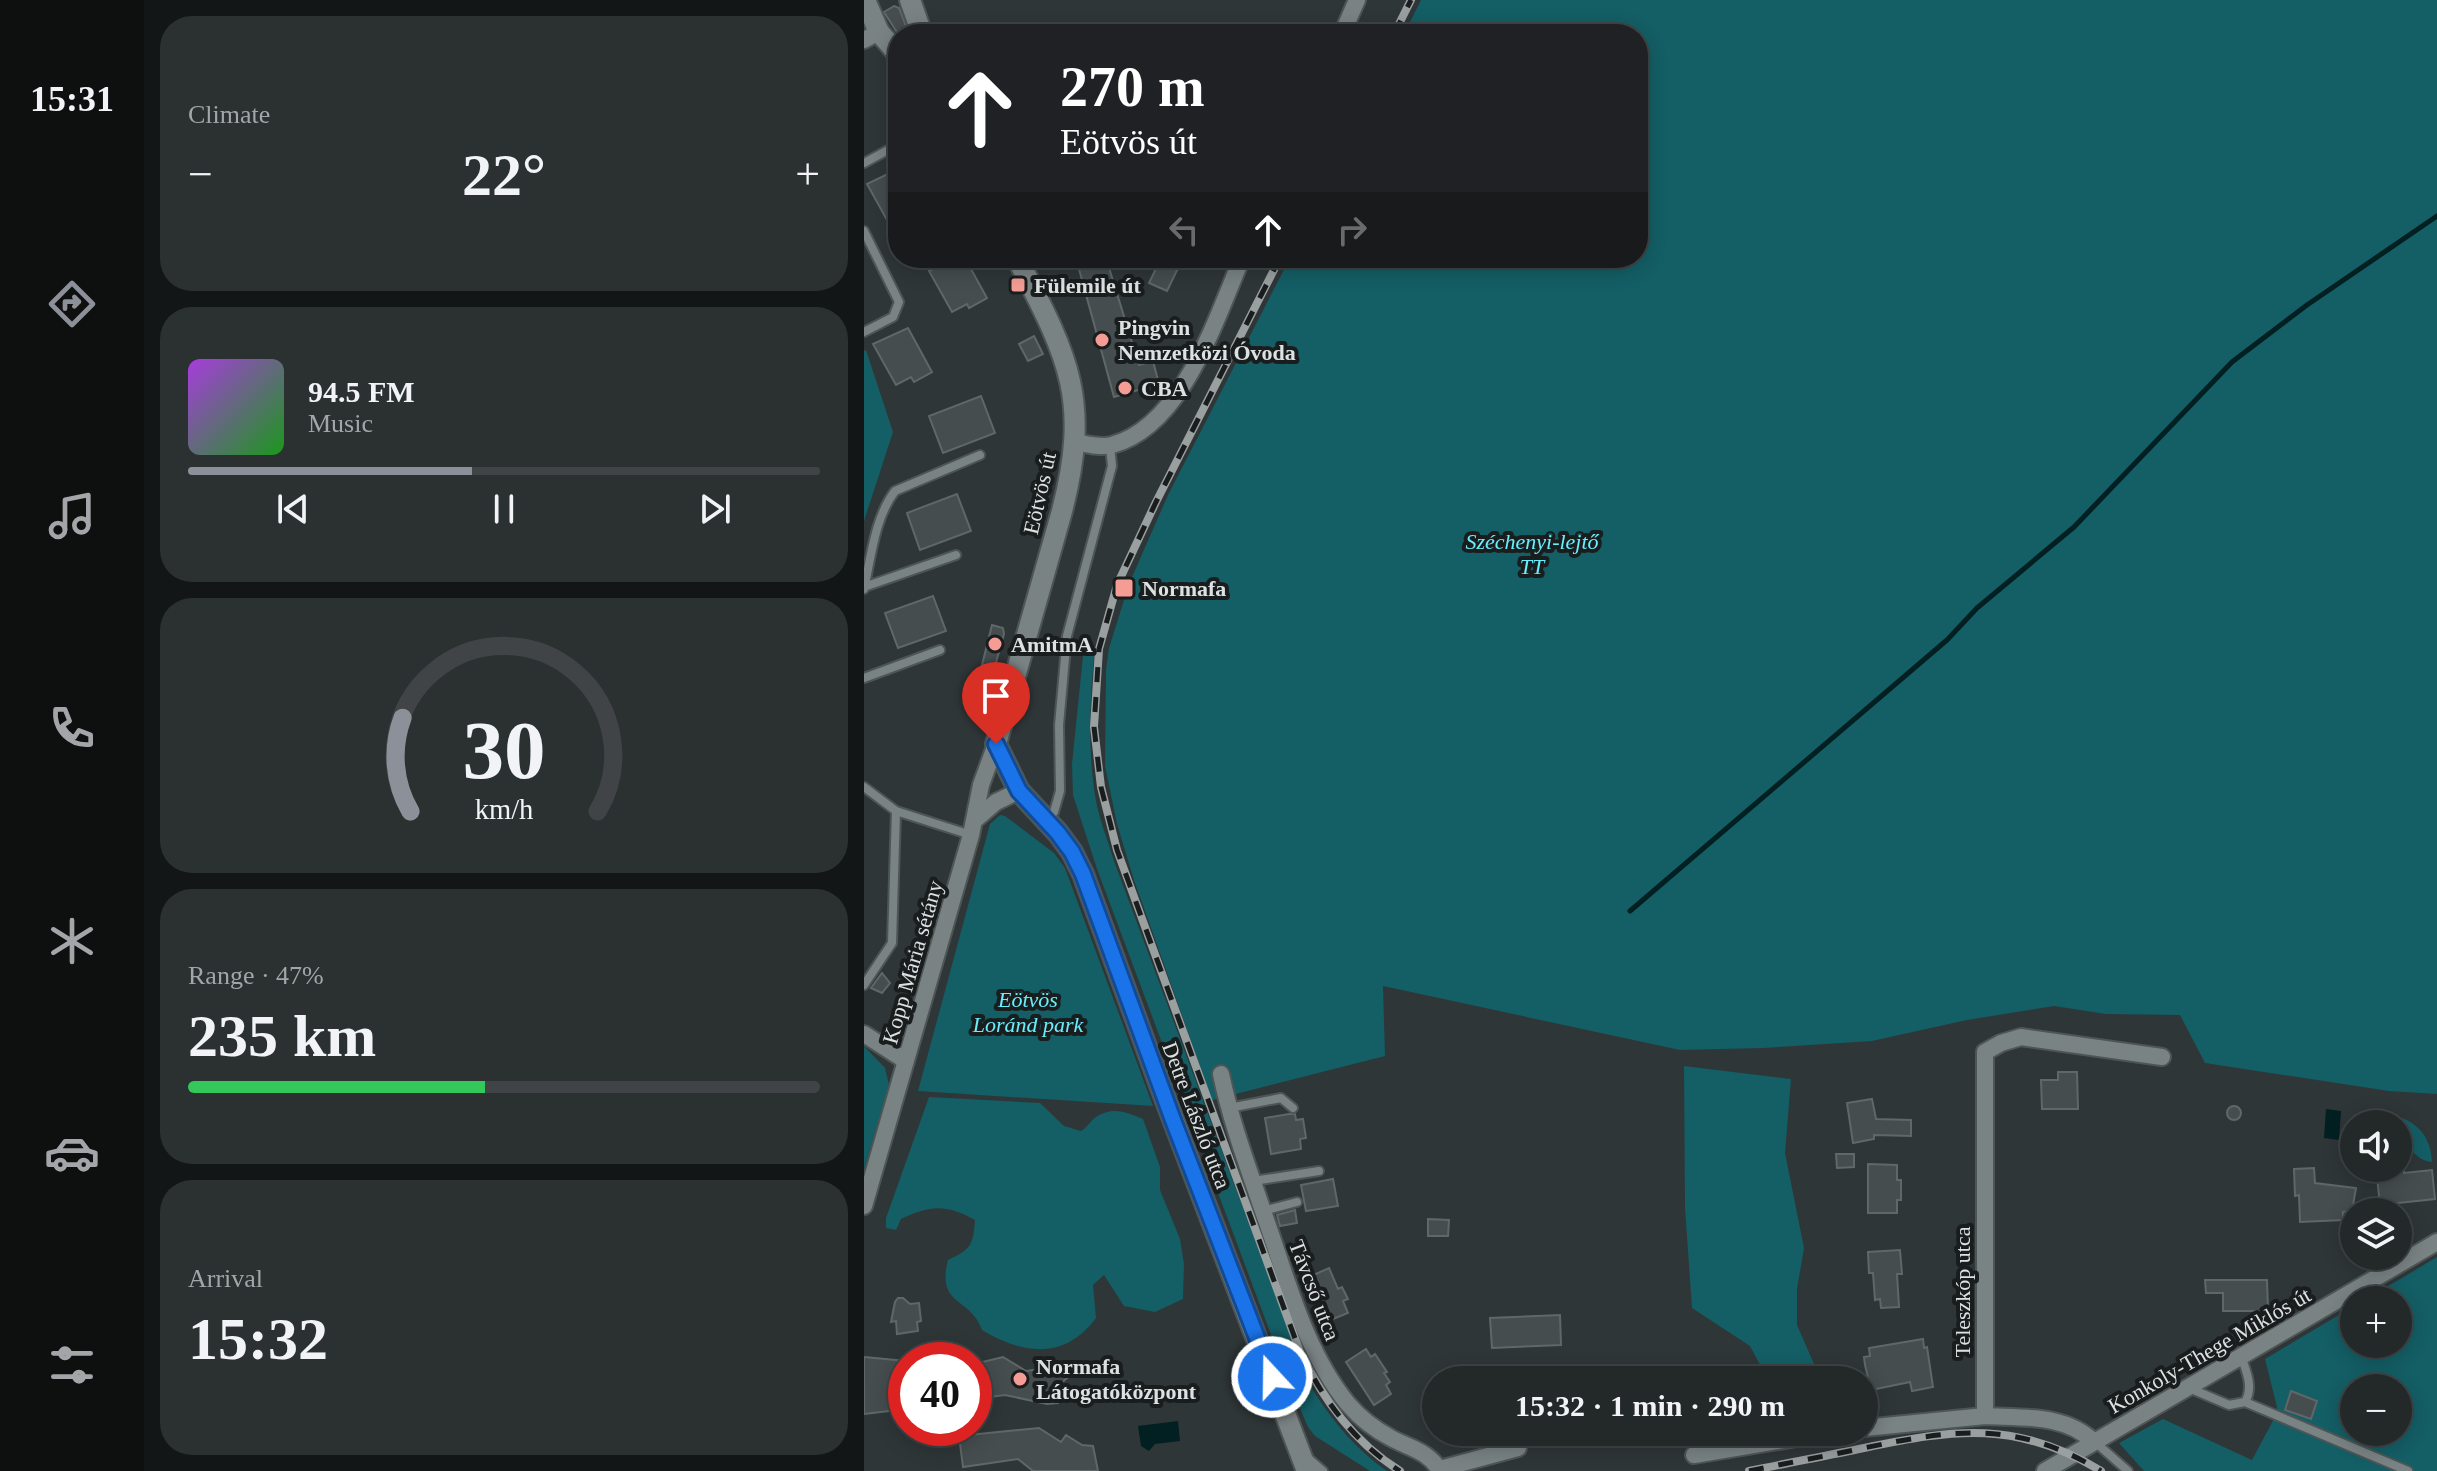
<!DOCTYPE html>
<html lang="en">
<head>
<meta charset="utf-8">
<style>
  body { margin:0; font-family:Georgia,serif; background:#2b3031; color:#f1f3f6; height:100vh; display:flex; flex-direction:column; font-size:30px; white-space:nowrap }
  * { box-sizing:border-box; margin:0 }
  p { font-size:26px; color:#a3a6a8 }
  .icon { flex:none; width:44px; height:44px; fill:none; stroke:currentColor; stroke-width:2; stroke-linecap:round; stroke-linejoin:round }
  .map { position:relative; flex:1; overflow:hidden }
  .panel { display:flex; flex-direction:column; gap:16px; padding:16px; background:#131617; width:720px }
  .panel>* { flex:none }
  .banner { position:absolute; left:24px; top:24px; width:760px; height:244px; border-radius:32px; box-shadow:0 4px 20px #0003,0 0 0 2px #404446; background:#202124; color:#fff; overflow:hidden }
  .fabs { position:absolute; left:1476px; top:1110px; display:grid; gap:16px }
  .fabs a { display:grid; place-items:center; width:72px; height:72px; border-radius:50%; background:#232829; box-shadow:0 4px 20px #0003,0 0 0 2px #404446; font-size:40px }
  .speed { position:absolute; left:24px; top:1342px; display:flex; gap:16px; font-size:40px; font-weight:700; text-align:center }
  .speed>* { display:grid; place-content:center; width:104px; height:104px; border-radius:50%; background:#232829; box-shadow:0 4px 20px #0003,0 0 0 2px #404446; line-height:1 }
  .speed .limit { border:12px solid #d22; background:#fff; color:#111 }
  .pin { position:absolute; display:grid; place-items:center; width:68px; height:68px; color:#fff; margin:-82px -34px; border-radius:50% 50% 50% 0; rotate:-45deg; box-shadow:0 0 8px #0007 }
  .pin .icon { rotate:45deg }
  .me { position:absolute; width:88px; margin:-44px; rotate:339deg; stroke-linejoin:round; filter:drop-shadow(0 0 6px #0008) }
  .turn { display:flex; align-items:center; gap:28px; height:168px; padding:0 40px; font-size:36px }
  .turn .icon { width:104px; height:104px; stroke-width:2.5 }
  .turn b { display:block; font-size:56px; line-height:68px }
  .lanes { display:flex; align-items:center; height:76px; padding:0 40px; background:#0003; justify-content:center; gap:40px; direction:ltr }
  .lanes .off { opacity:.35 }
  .big { font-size:60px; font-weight:600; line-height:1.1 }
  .panel .tile { flex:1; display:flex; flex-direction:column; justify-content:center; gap:12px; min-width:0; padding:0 28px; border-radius:32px; background:#2b3031 }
  .panel .dial { align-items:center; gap:0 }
  .dial svg { height:208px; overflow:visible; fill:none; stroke:#404446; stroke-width:7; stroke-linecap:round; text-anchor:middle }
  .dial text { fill:#f1f3f6; stroke:none }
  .song { display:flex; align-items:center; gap:24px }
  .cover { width:96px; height:96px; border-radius:12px; background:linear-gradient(135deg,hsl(280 70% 55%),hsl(120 70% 35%)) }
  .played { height:8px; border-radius:4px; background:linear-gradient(90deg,#8c9099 45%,#404446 45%) }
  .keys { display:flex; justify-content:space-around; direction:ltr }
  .heat { display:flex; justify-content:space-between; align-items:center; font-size:44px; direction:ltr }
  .charge { height:12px; border-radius:6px; background:linear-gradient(90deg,#34c759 47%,#404446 0) }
  .trip { position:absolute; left:558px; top:1366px; width:456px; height:80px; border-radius:40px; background:#232829; box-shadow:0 4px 20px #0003,0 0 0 2px #404446; font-weight:600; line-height:80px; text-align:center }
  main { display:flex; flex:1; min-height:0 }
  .menu { display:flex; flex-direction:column; width:144px; justify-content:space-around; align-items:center; background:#0e1010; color:#a3a6a8 }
  .menu .icon { width:56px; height:56px }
  .menu .on { color:#8c9099 }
  .menu b { font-size:36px; color:#f1f3f6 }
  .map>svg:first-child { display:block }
  .green { fill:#145e65; fill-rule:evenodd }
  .water { fill:#021f22 }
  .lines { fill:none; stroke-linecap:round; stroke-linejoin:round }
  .stream { stroke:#021f22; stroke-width:5 }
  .building { fill:#454d4e; stroke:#5f6768; stroke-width:2 }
  .service-casing { stroke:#4e5555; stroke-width:12 }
  .minor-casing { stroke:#4e5555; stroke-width:20 }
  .tertiary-casing { stroke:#4e5555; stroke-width:24 }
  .service { stroke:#7a8384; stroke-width:8 }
  .minor { stroke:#7a8384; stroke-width:16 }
  .tertiary { stroke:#7a8384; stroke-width:20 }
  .rail-casing { stroke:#9a9fa0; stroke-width:8 }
  .rail { stroke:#1a1d1d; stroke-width:5; stroke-dasharray:15; stroke-linecap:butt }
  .route-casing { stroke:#114b97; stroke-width:20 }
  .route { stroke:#1a73e8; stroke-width:14 }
  .poi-dot { fill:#f59c95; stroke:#1a1d1d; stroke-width:3 }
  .labels { text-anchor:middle; stroke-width:8; stroke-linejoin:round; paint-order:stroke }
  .poi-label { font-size:22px; font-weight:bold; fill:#dce1e1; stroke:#1a1d1d; text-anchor:start }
  .street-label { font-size:22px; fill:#dce1e1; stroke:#1a1d1d }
  .park-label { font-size:22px; font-style:italic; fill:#68effd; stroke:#1a1d1d }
</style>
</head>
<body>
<main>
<nav class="menu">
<b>15:31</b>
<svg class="icon on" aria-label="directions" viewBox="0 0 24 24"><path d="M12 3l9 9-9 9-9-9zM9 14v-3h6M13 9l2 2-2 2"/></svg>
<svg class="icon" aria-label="music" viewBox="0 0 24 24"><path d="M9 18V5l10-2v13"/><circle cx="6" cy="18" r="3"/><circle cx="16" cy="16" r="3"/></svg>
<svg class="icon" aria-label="phone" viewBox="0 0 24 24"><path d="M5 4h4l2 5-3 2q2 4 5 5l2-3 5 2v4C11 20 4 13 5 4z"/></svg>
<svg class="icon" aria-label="climate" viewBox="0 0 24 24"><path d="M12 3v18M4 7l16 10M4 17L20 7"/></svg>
<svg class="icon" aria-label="car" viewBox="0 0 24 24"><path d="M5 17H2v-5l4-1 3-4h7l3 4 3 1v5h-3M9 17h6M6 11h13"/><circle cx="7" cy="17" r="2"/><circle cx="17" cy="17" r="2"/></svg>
<svg class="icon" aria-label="filters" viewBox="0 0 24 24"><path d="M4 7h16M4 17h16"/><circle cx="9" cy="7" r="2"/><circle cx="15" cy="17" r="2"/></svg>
</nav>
<section class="panel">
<div class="tile"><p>Climate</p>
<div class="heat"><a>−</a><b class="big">22°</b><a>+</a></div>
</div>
<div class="tile">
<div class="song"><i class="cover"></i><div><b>94.5 FM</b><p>Music</p></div></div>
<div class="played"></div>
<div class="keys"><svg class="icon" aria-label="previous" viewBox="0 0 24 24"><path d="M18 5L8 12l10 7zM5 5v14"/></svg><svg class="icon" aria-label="pause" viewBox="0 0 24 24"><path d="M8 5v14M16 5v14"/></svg><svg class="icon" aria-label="next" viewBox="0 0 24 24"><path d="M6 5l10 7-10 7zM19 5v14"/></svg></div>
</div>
<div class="tile dial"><svg viewBox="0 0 100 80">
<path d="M14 69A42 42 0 1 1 86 69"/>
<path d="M14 69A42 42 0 0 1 11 33" stroke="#8c9099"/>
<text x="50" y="56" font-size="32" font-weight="700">30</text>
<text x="50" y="72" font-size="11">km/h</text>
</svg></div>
<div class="tile"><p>Range · 47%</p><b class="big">235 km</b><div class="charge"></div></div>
<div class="tile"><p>Arrival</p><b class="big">15:32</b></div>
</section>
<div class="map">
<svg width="1573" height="1471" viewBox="0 0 1573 1471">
  <rect width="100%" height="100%" fill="#2f3637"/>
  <path class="green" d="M 557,0 L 1573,0 L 1573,1094 L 1525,1091 L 1341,1063 L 1316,1015 L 1242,1014 L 1190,1006 L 1103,1020 L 1008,1041 L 899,1048 L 816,1050 L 519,986 L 521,1056 L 348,1100 L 270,880 L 253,824 L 241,766 L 242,670 L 245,648 L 265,584 L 304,495 L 426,258 L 774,258 L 774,34 L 540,34 Z
    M 2,350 L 29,432 L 0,521 L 0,351 Z
    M 220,646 L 231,647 C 226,698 223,750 232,801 C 236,821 244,841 250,861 L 443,1380 C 464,1416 489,1447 523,1471 L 506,1471 L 451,1436 L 444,1427 L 427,1388 L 233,869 L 209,795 L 208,764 Z
    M 136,815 L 141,816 L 190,853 L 201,868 L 289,1106 L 54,1091 L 126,824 Z
    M 0,1046 L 21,1068 L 25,1085 L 0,1169 Z
    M 820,1066 L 927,1079 L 921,1153 L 940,1248 L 933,1289 L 933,1325 L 957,1380 L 904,1380 L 886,1346 L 828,1308 L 821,1208 Z
    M 65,1097 L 176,1103 L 200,1126 L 217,1131 C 224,1127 226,1121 232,1117 C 248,1106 263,1112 279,1119 L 296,1167 L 296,1190 L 316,1239 L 320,1264 L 319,1299 L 291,1312 L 260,1306 L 240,1275 L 229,1285 L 232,1318 C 201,1360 159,1355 118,1330 C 106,1296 72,1307 84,1260 C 107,1249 109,1246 111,1220 C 82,1204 67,1205 37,1219 L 32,1230 L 22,1228 L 22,1218 Z
    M 1520,1114 C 1549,1117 1567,1133 1568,1162 C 1550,1160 1548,1147 1534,1137 L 1534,1124 L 1504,1124 L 1506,1118 Z
    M 1573,1257 L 1573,1471 L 1280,1471 L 1255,1443 L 1299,1419 L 1388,1460 L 1412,1415 L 1413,1407 L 1401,1359 L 1490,1306 L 1490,1344 L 1534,1344 L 1534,1300 L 1501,1300 ZM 1490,1388 L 1534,1388 L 1534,1432 L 1490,1432 Z"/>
  <path class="water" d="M 1462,1109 L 1477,1111 L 1475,1140 L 1460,1138 Z
    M 314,1421 L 316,1441 L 291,1444 L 285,1451 L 277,1446 L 274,1426 Z"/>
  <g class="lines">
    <path class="stream" d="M 766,911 L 1083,640 L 1113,608 L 1210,527 L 1368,362 L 1443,305 L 1573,216"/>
  </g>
  <path class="building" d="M 30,6 L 35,8 L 43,29 L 34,34 L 20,12 Z
    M 34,169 L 34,240 L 3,184 Z
    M 93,258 L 101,258 L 123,298 L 105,308 L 103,304 L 88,312 L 65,271 Z
    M 212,258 L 242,258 L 275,365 L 289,361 L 295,384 L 250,397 Z
    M 297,258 L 319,258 L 303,291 L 285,283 Z
    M 44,328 L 68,372 L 50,382 L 47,377 L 32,385 L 9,344 Z
    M 170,336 L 179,354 L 164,361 L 155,344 Z
    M 117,396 L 131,433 L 79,453 L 65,416 Z
    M 93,494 L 107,531 L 56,550 L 43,513 Z
    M 69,596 L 82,631 L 34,648 L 21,613 Z
    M 128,625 L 139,628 L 140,634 L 126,684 L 130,685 L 124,707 L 102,698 L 110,672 L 116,673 Z
    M 18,973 L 26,983 L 18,993 L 7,988 Z
    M 1194,1072 L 1213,1072 L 1214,1109 L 1178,1109 L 1177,1080 L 1194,1080 Z
    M 1008,1099 L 1012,1119 L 1047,1120 L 1047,1136 L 1010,1135 L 1010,1139 L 989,1143 L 983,1103 Z
    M1363 1113a7 7 0 1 1 14 0a7 7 0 1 1-14 0Z
    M 425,1114 L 431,1114 L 432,1120 L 439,1119 L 442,1138 L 436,1139 L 437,1149 L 407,1154 L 401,1118 Z
    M 972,1154 L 990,1154 L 990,1167 L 973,1168 Z
    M 1004,1164 L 1033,1165 L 1033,1180 L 1037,1180 L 1037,1200 L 1033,1200 L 1033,1213 L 1004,1213 Z
    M 1450,1168 L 1451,1183 L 1492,1188 L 1488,1211 L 1479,1212 L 1479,1220 L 1436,1222 L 1435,1195 L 1431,1196 L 1430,1169 Z
    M 1512,1168 L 1540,1168 L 1540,1173 L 1568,1170 L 1571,1199 L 1516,1205 Z
    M 469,1179 L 474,1206 L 442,1211 L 437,1185 Z
    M 431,1210 L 433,1223 L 416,1226 L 413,1215 Z
    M 564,1219 L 585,1220 L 584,1236 L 564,1236 Z
    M 1036,1250 L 1038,1274 L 1033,1274 L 1035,1307 L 1017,1308 L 1016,1299 L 1011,1300 L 1009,1273 L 1005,1273 L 1004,1252 Z
    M 465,1268 L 474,1289 L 478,1287 L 484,1299 L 479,1301 L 484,1313 L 464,1321 L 445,1277 Z
    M 1341,1280 L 1403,1280 L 1404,1311 L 1359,1311 L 1359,1293 L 1342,1293 Z
    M 34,1298 L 39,1298 L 46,1304 L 55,1303 L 57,1321 L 53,1322 L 54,1331 L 33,1334 L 32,1321 L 27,1322 L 31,1302 Z
    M 696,1315 L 697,1345 L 628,1348 L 626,1318 Z
    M 1059,1339 L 1060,1348 L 1063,1347 L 1069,1387 L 1048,1391 L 1046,1382 L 1007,1390 L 1001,1365 L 1000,1357 L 1006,1356 L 1005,1348 Z
    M 502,1349 L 507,1357 L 511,1354 L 523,1372 L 520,1373 L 526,1382 L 522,1385 L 527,1394 L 510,1405 L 482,1362 Z
    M 0,1357 L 42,1361 L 42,1409 L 0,1414 Z
    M 139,1357 L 162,1371 L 184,1368 L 208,1374 L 196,1384 L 194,1403 L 183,1404 L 141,1395 L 110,1399 L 110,1364 Z
    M 1427,1391 L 1453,1401 L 1447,1419 L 1421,1410 Z
    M 175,1428 L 197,1442 L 202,1435 L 218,1445 L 229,1446 L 234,1471 L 169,1471 L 154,1459 L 99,1467 L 95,1436 Z"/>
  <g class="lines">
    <defs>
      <path id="service" d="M 0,163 L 24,150
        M 0,231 L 35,302 L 29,317 L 0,332
        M 0,587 L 92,555
        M 0,589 C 7,557 11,517 31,491 L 116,455
        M 0,678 L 76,650
        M 0,787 L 32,811 L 107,835
        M 190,812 L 196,791 L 195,725 L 203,636 L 248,466 L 246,446
        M 0,985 L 28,943 L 32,811
        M 365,1108 L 417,1098 L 429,1108
        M 389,1181 L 455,1171
        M 399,1211 L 433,1202
        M 1325,1388 L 1365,1405 L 1381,1402 C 1390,1387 1382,1371 1377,1356
        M 1381,1402 L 1544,1471
        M 1231,1442 L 1264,1471
        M 654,1448 L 677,1432
        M 444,1458 L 459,1471"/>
      <path id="minor" d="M 478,34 L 493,0
        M 0,40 L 15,32
        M 211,442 C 222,444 237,448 248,445 C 319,426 352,318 378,258
        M 111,820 L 132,802 L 155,791
        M 0,1034 L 42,1061
        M 357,1074 C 367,1122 384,1167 400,1214 C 423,1278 440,1350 484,1404 C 496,1418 510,1429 527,1438 C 545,1448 565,1451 576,1471
        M 0,1206 L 107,835 L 117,785 L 132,744
        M 1000,1428 L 1121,1416
        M 1230,1442 C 1201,1414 1160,1418 1121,1416 L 1121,1052 L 1137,1043 L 1157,1037 L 1298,1057
        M 830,1455 L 968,1432
        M 576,1469 L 654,1448
        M 1181,1471 L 1573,1242"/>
      <path id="tertiary" d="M 1,0 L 15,32 L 34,54
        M 46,0 L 58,34
        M 153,258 C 204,357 227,398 198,511 L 132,744 L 155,791 L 194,833 L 208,852 L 219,874 L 299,1093 L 443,1471"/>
    </defs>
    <use href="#service" class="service-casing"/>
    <use href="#minor" class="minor-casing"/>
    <use href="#tertiary" class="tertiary-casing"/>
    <use href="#service" class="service"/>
    <use href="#minor" class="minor"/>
    <use href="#tertiary" class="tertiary"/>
    <defs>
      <path id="rail" d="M 530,34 L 547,0
        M 416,258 L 292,502 L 253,585 L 235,649 L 230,727 L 237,787 L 253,850 L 436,1352 C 460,1401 490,1442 536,1471
        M 885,1471 C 923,1463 962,1456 1000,1448 C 1091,1429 1153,1420 1237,1471"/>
    </defs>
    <use href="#rail" class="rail-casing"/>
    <use href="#rail" class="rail"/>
  </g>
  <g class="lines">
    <defs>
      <path id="route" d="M 132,744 L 155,791 L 194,833 L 208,852 L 219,874 L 309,1120 L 408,1377"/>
    </defs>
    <use href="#route" class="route-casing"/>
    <use href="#route" class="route"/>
  </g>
  <g class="poi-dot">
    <rect x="146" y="277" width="16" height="16" rx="4"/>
    <circle cx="238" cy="340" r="8"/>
    <circle cx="261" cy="388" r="8"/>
    <rect x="250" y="578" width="20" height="20" rx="4"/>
    <circle cx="131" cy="644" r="8"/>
    <circle cx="156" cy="1379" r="8"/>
  </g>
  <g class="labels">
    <g class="poi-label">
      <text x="170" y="293">Fülemile út</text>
      <text x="254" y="335">Pingvin<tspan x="254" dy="25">Nemzetközi Óvoda</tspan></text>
      <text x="277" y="396">CBA</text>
      <text x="278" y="596">Normafa</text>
      <text x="147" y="652">AmitmA</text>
      <text x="172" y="1374">Normafa<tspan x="172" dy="25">Látogatóközpont</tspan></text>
    </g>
    <g class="street-label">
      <text transform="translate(175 493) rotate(-77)" y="8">Eötvös út</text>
      <text transform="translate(48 962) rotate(-74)" y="8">Kopp Mária sétány</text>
      <text transform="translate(333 1115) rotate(69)" y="8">Detre László utca</text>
      <text transform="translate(451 1290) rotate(69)" y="8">Távcső utca</text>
      <text transform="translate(1098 1292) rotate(-90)" y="8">Teleszkóp utca</text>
      <text transform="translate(1345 1350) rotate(-30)" y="8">Konkoly-Thege Miklós út</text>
    </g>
    <g class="park-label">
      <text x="668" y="549">Széchenyi-lejtő<tspan x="668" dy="25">TT</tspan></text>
      <text x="164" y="1007">Eötvös<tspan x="164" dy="25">Loránd park</tspan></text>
    </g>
  </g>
</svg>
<div class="fabs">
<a><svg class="icon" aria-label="sound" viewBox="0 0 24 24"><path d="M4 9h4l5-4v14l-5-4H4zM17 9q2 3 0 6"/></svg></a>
<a><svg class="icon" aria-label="layers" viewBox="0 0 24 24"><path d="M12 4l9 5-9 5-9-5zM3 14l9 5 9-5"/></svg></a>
<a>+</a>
<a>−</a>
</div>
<div class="speed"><div class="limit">40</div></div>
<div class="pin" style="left:132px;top:744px;background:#d93025"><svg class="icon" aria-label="arrive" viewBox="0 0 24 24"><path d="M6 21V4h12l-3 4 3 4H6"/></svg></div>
<svg class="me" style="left:408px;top:1377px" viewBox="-20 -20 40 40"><circle r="17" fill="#1a73e8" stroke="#fff" stroke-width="3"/><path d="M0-11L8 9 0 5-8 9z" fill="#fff"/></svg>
<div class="trip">15:32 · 1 min · 290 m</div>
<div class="banner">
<div class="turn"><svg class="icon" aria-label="ahead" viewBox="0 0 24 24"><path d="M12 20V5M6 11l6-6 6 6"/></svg><div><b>270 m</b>Eötvös út</div></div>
<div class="lanes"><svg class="icon off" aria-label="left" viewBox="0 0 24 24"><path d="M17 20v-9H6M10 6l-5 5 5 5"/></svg><svg class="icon" aria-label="ahead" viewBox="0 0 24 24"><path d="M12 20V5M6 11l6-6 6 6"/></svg><svg class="icon off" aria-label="right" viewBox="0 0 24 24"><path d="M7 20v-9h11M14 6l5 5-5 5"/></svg></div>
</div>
</div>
</main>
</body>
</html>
